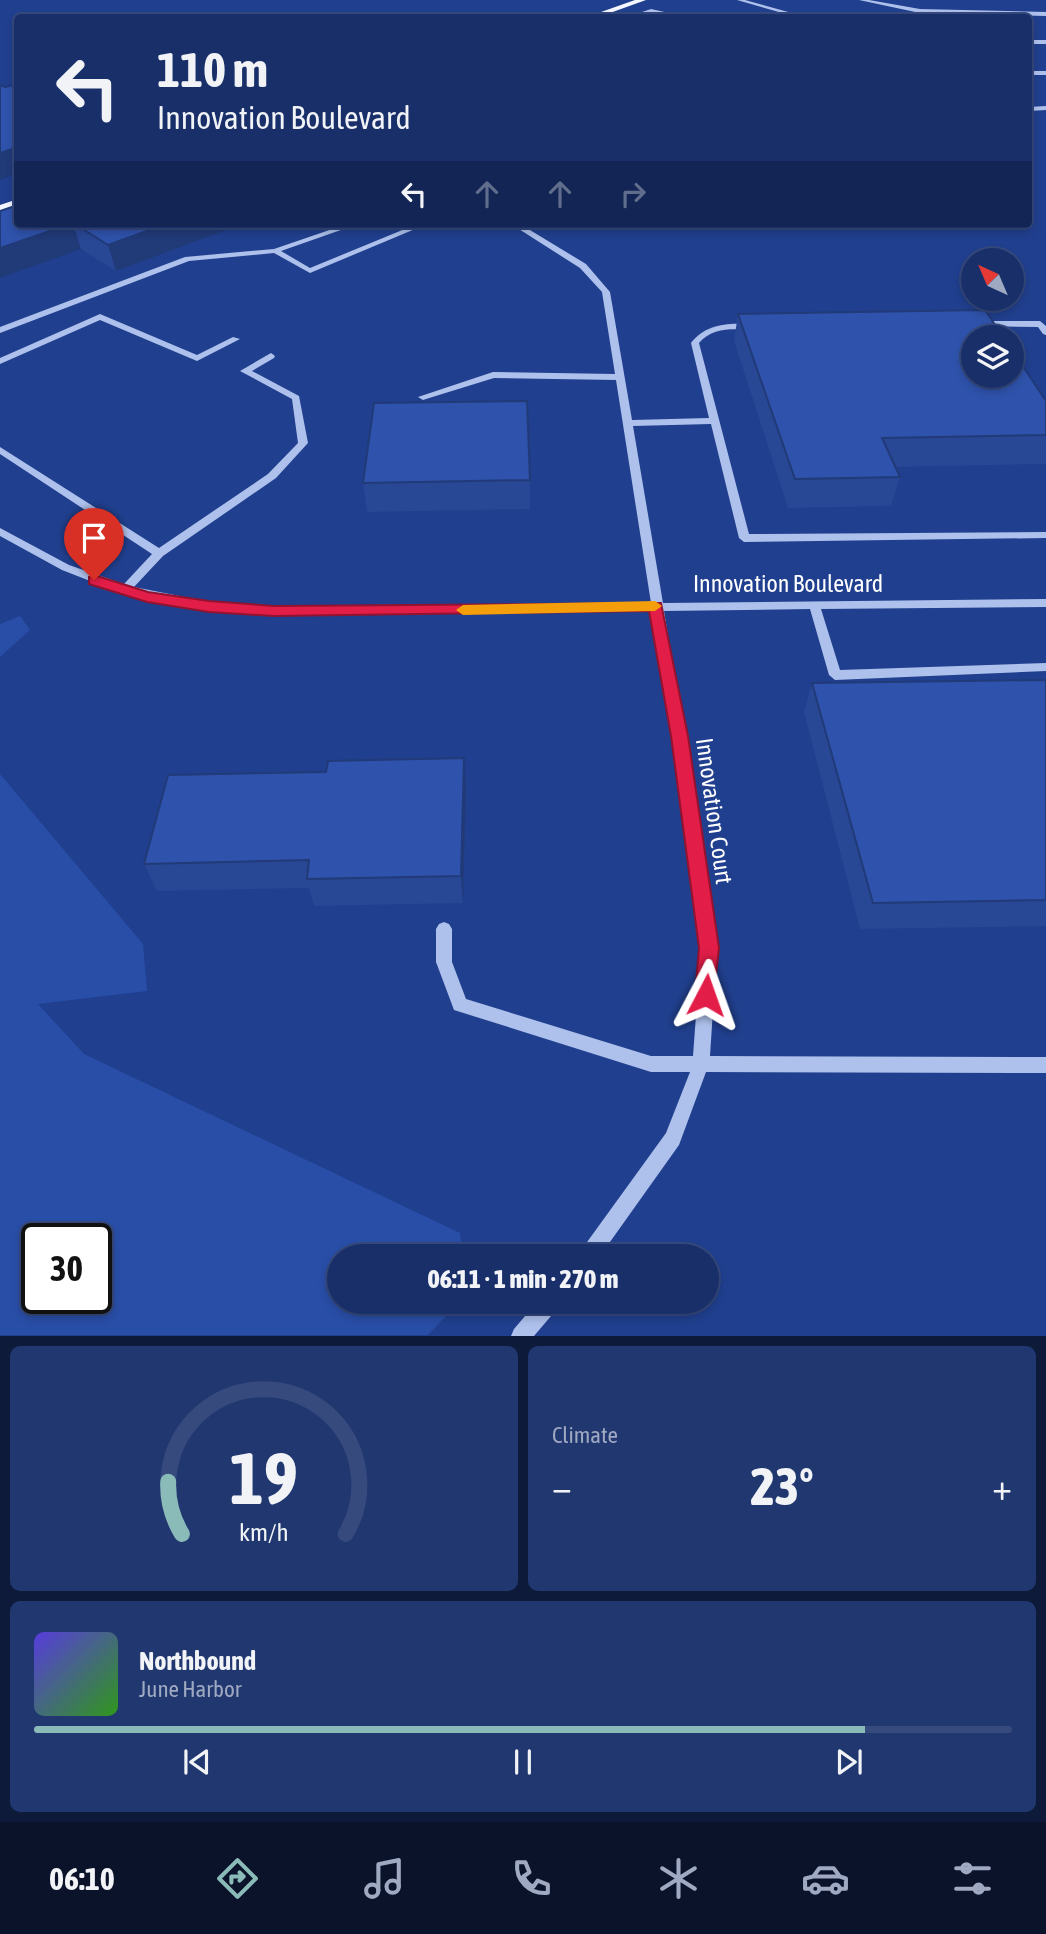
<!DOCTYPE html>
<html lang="en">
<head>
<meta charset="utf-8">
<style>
  body { margin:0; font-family:"Asap Condensed",sans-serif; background:#213770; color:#f1f3f6; height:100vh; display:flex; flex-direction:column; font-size:26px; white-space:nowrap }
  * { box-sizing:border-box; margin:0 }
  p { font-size:23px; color:#9fa9c1 }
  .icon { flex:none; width:38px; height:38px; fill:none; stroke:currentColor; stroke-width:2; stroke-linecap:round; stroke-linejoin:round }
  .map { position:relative; height:1336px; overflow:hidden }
  .details { display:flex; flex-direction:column; gap:10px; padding:10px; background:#0d1a3a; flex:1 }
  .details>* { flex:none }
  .top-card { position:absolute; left:14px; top:14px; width:1018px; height:214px; border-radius:7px; box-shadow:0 4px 10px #0003,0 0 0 2px #364a7e; background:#182f6a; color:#f1f3f6; overflow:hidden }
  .needle { width:46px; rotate:316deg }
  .tools { position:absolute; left:961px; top:248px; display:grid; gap:14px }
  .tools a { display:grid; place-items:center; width:63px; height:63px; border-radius:50%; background:#182f6a; box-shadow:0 4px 10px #0003,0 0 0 2px #364a7e; font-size:35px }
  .speed { position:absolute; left:21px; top:1223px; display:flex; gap:14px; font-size:35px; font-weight:700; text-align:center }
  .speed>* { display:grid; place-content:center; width:91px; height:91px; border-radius:50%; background:#182f6a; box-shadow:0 4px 10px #0003,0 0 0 2px #364a7e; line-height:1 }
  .speed .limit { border:4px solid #111; border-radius:10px; background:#fff; color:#111 }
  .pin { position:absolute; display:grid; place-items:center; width:60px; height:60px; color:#fff; margin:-72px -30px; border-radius:50% 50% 50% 0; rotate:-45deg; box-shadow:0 0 7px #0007 }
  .pin .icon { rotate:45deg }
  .me { position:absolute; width:77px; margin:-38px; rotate:4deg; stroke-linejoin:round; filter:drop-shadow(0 0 5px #0008) }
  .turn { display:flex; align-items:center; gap:24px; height:147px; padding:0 28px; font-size:32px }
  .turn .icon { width:91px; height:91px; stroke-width:2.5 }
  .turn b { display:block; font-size:49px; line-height:60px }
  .lanes { display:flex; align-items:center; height:66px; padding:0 28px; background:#0003; justify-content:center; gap:35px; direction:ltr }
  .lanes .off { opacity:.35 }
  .big { font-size:52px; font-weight:800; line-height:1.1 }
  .details .widget { flex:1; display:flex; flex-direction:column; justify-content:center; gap:10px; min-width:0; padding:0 24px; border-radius:10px; background:#213770 }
  .details .dial { align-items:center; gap:0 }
  .dial svg { height:182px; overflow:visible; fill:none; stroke:#364a7e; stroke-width:7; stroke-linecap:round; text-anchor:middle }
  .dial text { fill:#f1f3f6; stroke:none }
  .song { display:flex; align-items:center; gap:21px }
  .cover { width:84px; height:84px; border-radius:10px; background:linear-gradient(135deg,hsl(250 70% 55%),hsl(110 70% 35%)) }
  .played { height:7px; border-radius:4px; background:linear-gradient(90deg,#8bbbb9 85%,#364a7e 85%) }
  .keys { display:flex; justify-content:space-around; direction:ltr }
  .heat { display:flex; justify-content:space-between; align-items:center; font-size:38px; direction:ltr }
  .details .tiles { flex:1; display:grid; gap:10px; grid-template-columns:1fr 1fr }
  .widget:last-child { grid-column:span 2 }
  .trip { position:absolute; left:327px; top:1244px; width:392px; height:70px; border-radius:35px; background:#182f6a; box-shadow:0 4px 10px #0003,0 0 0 2px #364a7e; font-weight:800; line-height:70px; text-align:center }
  .tab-bar { display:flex; height:112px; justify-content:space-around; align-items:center; background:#0a132a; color:#9fa9c1 }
  .tab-bar .icon { width:49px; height:49px }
  .tab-bar .current { color:#8bbbb9 }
  .tab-bar b { font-size:32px; color:#f1f3f6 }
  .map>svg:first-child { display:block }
  .green { fill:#294ea7; fill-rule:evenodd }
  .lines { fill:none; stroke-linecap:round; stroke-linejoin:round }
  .minor { fill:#aec1ec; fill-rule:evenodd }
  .major { fill:#f4f7ff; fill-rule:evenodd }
  .wall { fill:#284794 }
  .shaded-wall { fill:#213a78 }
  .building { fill:#2f53ac; stroke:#213a78; stroke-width:2 }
  .route { fill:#e11d48; stroke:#92132f; stroke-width:2 }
  .slow { fill:#f59e0b }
  .labels { text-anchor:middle; stroke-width:7; stroke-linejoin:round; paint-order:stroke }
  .street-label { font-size:24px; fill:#fff; stroke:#203f8e }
</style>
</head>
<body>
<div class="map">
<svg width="1046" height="1336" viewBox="0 0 1046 1336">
  <rect width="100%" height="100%" fill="#203f8e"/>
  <path class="green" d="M 20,616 L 30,630 L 0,657 L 0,624 Z
    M 0,774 L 143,944 L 147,991 L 38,1004 L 84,1054 L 460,1233 L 463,1256 L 340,1256 L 340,1302 L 459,1302 L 428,1335 L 0,1335 ZM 37,1239 L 96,1239 L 96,1298 L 37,1298 Z"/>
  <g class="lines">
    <path class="minor" d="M 737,0 L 745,0 L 810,18 L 800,18 Z
      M 859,0 L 869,0 L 920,9 L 1046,12 L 1046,16 L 920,13 Z
      M 651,9 L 683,16 L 685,18 C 674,18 665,14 654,13 C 645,12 634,18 624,18 Z
      M 1029,40 L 1046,40 L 1046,44 L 1029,44 Z
      M 1029,71 L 1046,71 L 1046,75 L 1029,75 Z
      M 1046,106 L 1046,110 L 1029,111 L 1029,107 Z
      M 347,224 L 358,224 L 281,251 L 310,268 L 417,224 L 427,224 L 310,273 L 274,253 L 189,261 L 0,333 L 0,327 L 185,257 L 274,249 Z
      M 511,224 L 520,224 L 586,264 L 610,292 L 632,420 L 709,418 L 691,343 C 706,323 732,322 755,325 L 755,329 L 752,330 C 733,329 713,327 699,343 L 749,534 L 1046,532 L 1046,538 L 744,542 L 739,538 L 711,424 L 633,426 L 663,603 L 1046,599 L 1046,607 L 821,609 L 840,670 L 1046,663 L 1046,671 L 835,680 L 829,675 L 810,609 L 664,611 L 685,736 L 717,948 L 710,1056 L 1046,1057 L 1046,1073 L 706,1072 L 679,1145 L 600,1256 L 580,1256 L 582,1249 L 666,1133 L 690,1072 L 651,1072 L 454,1010 L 436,962 L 436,929 L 439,924 L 444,922 L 449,924 L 452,929 L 452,962 L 466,999 L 651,1056 L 693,1056 L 701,948 L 673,736 L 653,611 L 274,615 L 200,608 L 121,593 L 62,570 L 0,536 L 0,528 L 69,565 L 124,584 L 152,554 L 0,454 L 0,447 L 159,548 L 268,474 L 298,443 L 292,399 L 240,371 L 271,353 L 275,356 L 274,358 L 252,371 L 299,396 L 308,443 L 276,478 L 163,556 L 134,587 L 200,600 L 274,607 L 651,603 L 616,380 L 494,378 L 426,399 L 423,400 L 418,397 L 493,372 L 615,374 L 602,292 L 580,268 Z
      M 100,314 L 197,355 L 233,337 L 240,339 L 197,361 L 100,320 L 0,364 L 0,358 Z
      M 981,321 L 1040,321 L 1046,326 L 1046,335 L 1043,334 L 1038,327 L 978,326 L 977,324 Z
      M 537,1302 L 560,1302 L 557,1309 L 534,1336 L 511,1336 L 514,1329 Z"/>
    <path class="major" d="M 635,0 L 646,0 L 596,18 L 584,18 Z
      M 18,199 L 18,206 L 0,211 L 0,205 Z"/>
  </g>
  <path class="wall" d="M 18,224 L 242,224 L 116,271 L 81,249 Z
    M 738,314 L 1046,401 L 1046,464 L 895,467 L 900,477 L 891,506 L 788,508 L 734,341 Z
    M 530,480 L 530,509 L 367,512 L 363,483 Z
    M 1046,680 L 1046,926 L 860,929 L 804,712 L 812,683 Z
    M 464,758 L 466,787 L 463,903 L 314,906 L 309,888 L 157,891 L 144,864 L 326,772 Z"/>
  <path class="shaded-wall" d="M 18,147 L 18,174 L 0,180 L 0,153 Z
    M 70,224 L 73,224 L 81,249 L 0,278 L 0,248 Z
    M 166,224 L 242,224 L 116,271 L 108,245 Z
    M 464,758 L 466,787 L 463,903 L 461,876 Z"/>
  <path class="building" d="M 18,84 L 18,147 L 0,153 L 0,85 L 5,87 Z
    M 18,205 L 18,224 L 70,224 L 0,248 L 0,211 Z
    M 75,224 L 166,224 L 108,245 Z
    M 985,310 L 1004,338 L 973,338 L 973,376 L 1012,376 L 1012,350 L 1046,401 L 1046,435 L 882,438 L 900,477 L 795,479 L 738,314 Z
    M 527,401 L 530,480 L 363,483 L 374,403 Z
    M 1046,680 L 1046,900 L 873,903 L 812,683 Z
    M 464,758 L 461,876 L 307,879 L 309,860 L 144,864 L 168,775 L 326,772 L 328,761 Z"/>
  <path class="route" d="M 94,575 L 148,592 L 209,601 L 274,606 L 661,603 L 688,736 L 719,948 L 713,1001 L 706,1004 L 698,1001 L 695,995 L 699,948 L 671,736 L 649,611 L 274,616 L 209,612 L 147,602 L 89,584 L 89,577 Z"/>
  <path class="slow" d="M 655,601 L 662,606 L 655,611 L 463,615 L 456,610 L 463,605 Z"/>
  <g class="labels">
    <g class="street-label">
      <text x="788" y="592">Innovation Boulevard</text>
      <text transform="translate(714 811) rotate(82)" y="8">Innovation Court</text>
    </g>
  </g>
</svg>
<div class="tools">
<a><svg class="needle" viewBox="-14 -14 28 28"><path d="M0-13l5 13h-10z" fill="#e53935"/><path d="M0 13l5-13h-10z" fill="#9fa9c1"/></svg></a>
<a><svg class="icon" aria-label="layers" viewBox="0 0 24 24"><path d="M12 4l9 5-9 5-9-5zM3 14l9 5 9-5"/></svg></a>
</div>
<div class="speed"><div class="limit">30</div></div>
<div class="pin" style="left:94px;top:580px;background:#d93025"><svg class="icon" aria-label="arrive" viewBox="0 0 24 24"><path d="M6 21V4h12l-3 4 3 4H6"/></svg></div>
<svg class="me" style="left:706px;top:995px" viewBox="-20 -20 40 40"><path d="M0-17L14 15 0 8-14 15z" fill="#e11d48" stroke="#fff" stroke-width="4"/></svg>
<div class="trip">06:11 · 1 min · 270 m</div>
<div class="top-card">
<div class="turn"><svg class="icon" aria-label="left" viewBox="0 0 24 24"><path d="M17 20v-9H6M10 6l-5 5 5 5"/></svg><div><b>110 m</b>Innovation Boulevard</div></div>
<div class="lanes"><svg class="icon" aria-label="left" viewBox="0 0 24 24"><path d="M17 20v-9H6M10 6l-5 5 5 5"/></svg><svg class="icon off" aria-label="ahead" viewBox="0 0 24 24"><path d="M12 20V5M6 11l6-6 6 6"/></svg><svg class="icon off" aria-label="ahead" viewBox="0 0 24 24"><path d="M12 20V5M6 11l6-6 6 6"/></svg><svg class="icon off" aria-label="right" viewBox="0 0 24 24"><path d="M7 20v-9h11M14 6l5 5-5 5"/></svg></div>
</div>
</div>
<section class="details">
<div class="tiles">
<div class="widget dial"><svg viewBox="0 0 100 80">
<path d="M14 69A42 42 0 1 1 86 69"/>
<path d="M14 69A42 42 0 0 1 8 46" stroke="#8bbbb9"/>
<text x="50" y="56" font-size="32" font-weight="700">19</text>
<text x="50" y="72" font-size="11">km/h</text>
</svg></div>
<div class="widget"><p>Climate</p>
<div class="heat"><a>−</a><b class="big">23°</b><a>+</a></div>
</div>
<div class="widget">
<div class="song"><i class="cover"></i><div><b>Northbound</b><p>June Harbor</p></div></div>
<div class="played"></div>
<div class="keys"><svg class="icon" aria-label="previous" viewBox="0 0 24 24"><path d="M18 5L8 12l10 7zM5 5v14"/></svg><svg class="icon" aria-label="pause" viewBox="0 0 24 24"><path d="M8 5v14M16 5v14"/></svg><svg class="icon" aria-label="next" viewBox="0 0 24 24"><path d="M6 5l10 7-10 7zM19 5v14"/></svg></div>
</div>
</div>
</section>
<nav class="tab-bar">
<b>06:10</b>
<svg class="icon current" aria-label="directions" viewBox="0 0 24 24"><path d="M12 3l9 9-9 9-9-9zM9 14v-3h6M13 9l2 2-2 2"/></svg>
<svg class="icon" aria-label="music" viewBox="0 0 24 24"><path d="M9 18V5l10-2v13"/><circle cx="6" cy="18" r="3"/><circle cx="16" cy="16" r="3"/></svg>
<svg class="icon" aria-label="phone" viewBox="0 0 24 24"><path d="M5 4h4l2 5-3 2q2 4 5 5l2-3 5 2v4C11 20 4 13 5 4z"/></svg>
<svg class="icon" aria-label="climate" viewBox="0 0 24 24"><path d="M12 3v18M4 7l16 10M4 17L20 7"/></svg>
<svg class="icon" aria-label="car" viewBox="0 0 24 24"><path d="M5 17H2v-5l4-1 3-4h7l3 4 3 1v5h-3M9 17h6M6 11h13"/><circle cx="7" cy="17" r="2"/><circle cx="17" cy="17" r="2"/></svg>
<svg class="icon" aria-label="filters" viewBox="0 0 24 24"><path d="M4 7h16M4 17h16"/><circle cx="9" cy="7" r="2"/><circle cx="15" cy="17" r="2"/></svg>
</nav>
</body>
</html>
